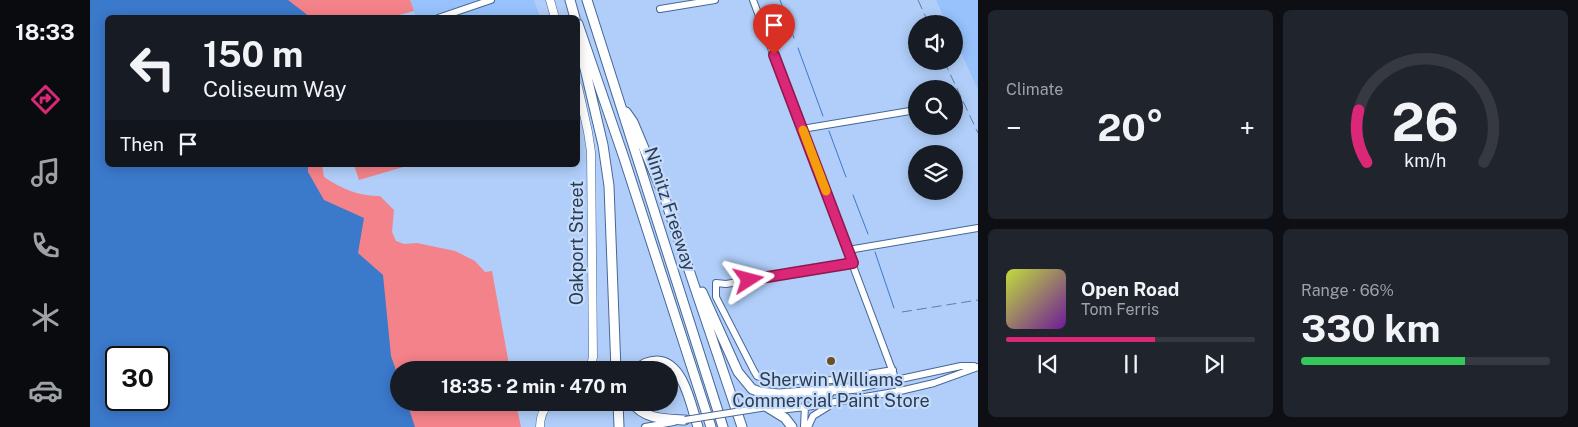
<!DOCTYPE html>
<html lang="en">
<head>
<meta charset="utf-8">
<style>
  body { margin:0; font-family:"Public Sans",sans-serif; background:#20242c; color:#f1f3f6; height:100vh; display:flex; flex-direction:column; font-size:19px; white-space:nowrap }
  * { box-sizing:border-box; margin:0 }
  p { font-size:16px; color:#9ea1a6 }
  .icon { flex:none; width:28px; height:28px; fill:none; stroke:currentColor; stroke-width:2; stroke-linecap:round; stroke-linejoin:round }
  .map { position:relative; flex:1; overflow:hidden }
  .drawer { display:flex; flex-direction:column; gap:10px; padding:10px; background:#0d0f14; width:600px }
  .drawer>* { flex:none }
  .guide { position:absolute; left:15px; top:15px; width:475px; height:152px; border-radius:8px; box-shadow:0 2px 12px #0003; background:#171b24; color:#f1f3f6; overflow:hidden }
  .fabs { position:absolute; left:818px; top:15px; display:grid; gap:10px }
  .fabs a { display:grid; place-items:center; width:55px; height:55px; border-radius:50%; background:#171b24; box-shadow:0 2px 12px #0003; font-size:25px }
  .speed { position:absolute; left:15px; top:346px; display:flex; gap:10px; font-size:25px; font-weight:700; text-align:center }
  .speed>* { display:grid; place-content:center; width:65px; height:65px; border-radius:50%; background:#171b24; box-shadow:0 2px 12px #0003; line-height:1 }
  .speed .limit { border:2px solid #111; border-radius:8px; background:#fff; color:#111 }
  .pin { position:absolute; display:grid; place-items:center; width:42px; height:42px; color:#fff; margin:-51px -21px; border-radius:50% 50% 50% 0; rotate:-45deg; box-shadow:0 0 5px #0007 }
  .pin .icon { rotate:45deg }
  .me { position:absolute; width:55px; margin:-28px; rotate:81deg; stroke-linejoin:round; filter:drop-shadow(0 0 4px #0008) }
  .turn { display:flex; align-items:center; gap:18px; height:105px; padding:0 15px; font-size:22px }
  .turn .icon { width:65px; height:65px; stroke-width:2.5 }
  .turn b { display:block; font-size:35px; line-height:42px }
  .then { display:flex; align-items:center; height:48px; padding:0 15px; background:#0003; gap:10px; font-size:19px }
  .big { font-size:38px; font-weight:700; line-height:1.1 }
  .drawer .widget { flex:1; display:flex; flex-direction:column; justify-content:center; gap:8px; min-width:0; padding:0 18px; border-radius:8px; background:#20242c }
  .drawer .dial { align-items:center; gap:0 }
  .dial svg { height:130px; overflow:visible; fill:none; stroke:#363941; stroke-width:7; stroke-linecap:round; text-anchor:middle }
  .dial text { fill:#f1f3f6; stroke:none }
  .song { display:flex; align-items:center; gap:15px }
  .cover { width:60px; height:60px; border-radius:8px; background:linear-gradient(135deg,hsl(70 70% 55%),hsl(280 70% 35%)) }
  .played { height:5px; border-radius:2px; background:linear-gradient(90deg,#db2777 60%,#363941 60%) }
  .keys { display:flex; justify-content:space-around; direction:ltr }
  .heat { display:flex; justify-content:space-between; align-items:center; font-size:28px; direction:ltr }
  .charge { height:8px; border-radius:4px; background:linear-gradient(90deg,#34c759 66%,#363941 0) }
  .drawer .tiles { flex:1; display:grid; gap:10px; grid-template-columns:repeat(2,1fr) }
  .trip { position:absolute; left:300px; top:361px; width:288px; height:50px; border-radius:25px; background:#171b24; box-shadow:0 2px 12px #0003; font-weight:700; line-height:50px; text-align:center }
  main { display:flex; flex:1; min-height:0 }
  .tab-bar { display:flex; flex-direction:column; width:90px; justify-content:space-around; align-items:center; background:#090b0e; color:#9ea1a6 }
  .tab-bar .icon { width:35px; height:35px }
  .tab-bar .active { color:#db2777 }
  .tab-bar b { font-size:22px; color:#f1f3f6 }
  .map>svg:first-child { display:block }
  .built { fill:#97c2fc }
  .green { fill:#f4828a; fill-rule:evenodd }
  .water { fill:#3b79cb; fill-rule:evenodd }
  .lines { fill:none; stroke-linecap:round; stroke-linejoin:round }
  .stream { stroke:#3b79cb; stroke-width:1 }
  .minor-casing { stroke:#466898; stroke-width:8 }
  .major-casing { stroke:#466898; stroke-width:9 }
  .highway-casing { stroke:#466898; stroke-width:11 }
  .minor { stroke:#fff; stroke-width:6 }
  .major { stroke:#fff; stroke-width:8 }
  .highway { stroke:#fff; stroke-width:9 }
  .rail { stroke:#667d9b; stroke-width:1; stroke-dasharray:10 5; stroke-linecap:butt }
  .minor-bridge-casing { stroke:#466898; stroke-width:8; stroke-linecap:butt }
  .minor-bridge { stroke:#fff; stroke-width:6 }
  .route-casing { stroke:#8e194d; stroke-width:12 }
  .route { stroke:#db2777; stroke-width:9 }
  .slow { stroke:#f59e0b; stroke-width:9 }
  .poi-dot { fill:#6c5023; stroke:#c4dbfb; stroke-width:2 }
  .labels { text-anchor:middle; stroke-width:4.5; stroke-linejoin:round; paint-order:stroke }
  .street-label { font-size:18px; fill:#2c3c51; stroke:#c4dbfb }
  .poi-label { font-size:18px; fill:#2c3c51; stroke:#c4dbfb }
</style>
</head>
<body>
<main>
<nav class="tab-bar">
<b>18:33</b>
<svg class="icon active" aria-label="directions" viewBox="0 0 24 24"><path d="M12 3l9 9-9 9-9-9zM9 14v-3h6M13 9l2 2-2 2"/></svg>
<svg class="icon" aria-label="music" viewBox="0 0 24 24"><path d="M9 18V5l10-2v13"/><circle cx="6" cy="18" r="3"/><circle cx="16" cy="16" r="3"/></svg>
<svg class="icon" aria-label="phone" viewBox="0 0 24 24"><path d="M5 4h4l2 5-3 2q2 4 5 5l2-3 5 2v4C11 20 4 13 5 4z"/></svg>
<svg class="icon" aria-label="climate" viewBox="0 0 24 24"><path d="M12 3v18M4 7l16 10M4 17L20 7"/></svg>
<svg class="icon" aria-label="car" viewBox="0 0 24 24"><path d="M5 17H2v-5l4-1 3-4h7l3 4 3 1v5h-3M9 17h6M6 11h13"/><circle cx="7" cy="17" r="2"/><circle cx="17" cy="17" r="2"/></svg>
</nav>
<div class="map">
<svg width="888" height="427" viewBox="0 0 888 427">
  <rect width="100%" height="100%" fill="#b0cef9"/>
  <path class="built" d="M 320,0 L 444,0 L 450,17 L 326,17 Z
    M 846,0 L 888,0 L 888,90 L 864,37 L 864,24 L 857,24 Z"/>
  <path class="green" d="M 0,0 L 320,0 L 324,11 L 301,17 L 18,18 L 18,165 L 232,165 L 234,177 C 252,189 268,196 290,196 L 304,210 L 302,232 L 306,241 L 314,244 L 327,243 L 365,251 L 385,261 L 395,272 L 402,271 L 420,370 L 309,370 L 309,402 L 426,403 L 431,427 L 0,427 ZM 26,358 L 69,358 L 69,400 L 26,400 Z
    M 264,165 L 320,165 L 269,180 Z"/>
  <path class="water" d="M 0,0 L 198,0 L 220,17 L 18,18 L 18,165 L 218,165 L 218,172 L 234,200 L 274,218 L 268,253 L 293,275 L 301,356 L 309,379 L 309,402 L 317,403 L 325,427 L 0,427 ZM 26,358 L 69,358 L 69,400 L 26,400 Z"/>
  <g class="lines">
    <path class="stream" d="M 690,0 L 704,38
      M 708,48 L 733,116
      M 739,131 L 756,177
      M 763,195 L 778,234
      M 785,252 L 804,308"/>
    <defs>
      <path id="minor" d="M 663,0 L 810,391
        M 570,9 L 625,0
        M 348,18 L 401,0
        M 712,129 L 826,110
        M 758,250 L 888,228
        M 763,263 L 636,284 L 626,283 L 626,297 L 664,371 L 667,376 L 677,380 L 716,381 L 743,380 L 803,370
        M 764,389 L 871,366 L 884,366
        M 677,407 L 682,403 L 740,394
        M 658,410 L 677,407 L 689,410 L 716,407 L 810,391 L 844,383 L 888,367
        M 555,427 L 584,422
        M 714,427 L 715,405
        M 718,427 L 723,416 L 739,406"/>
      <path id="major" d="M 460,0 L 465,18
        M 488,87 L 498,132 L 501,152 L 503,357 L 500,370
        M 450,427 C 450,417 453,409 460,402"/>
      <path id="highway" d="M 480,0 L 485,18
        M 497,0 L 633,427
        M 488,24 L 534,158 L 621,427
        M 491,44 L 492,56 L 513,145 L 519,186 L 526,370
        M 536,112 L 543,122 L 574,196 L 652,427
        M 612,292 L 648,372 L 662,389 L 670,392 L 689,394 L 768,388
        M 546,370 C 552,364 558,361 567,361 C 594,362 601,406 608,427
        M 528,402 L 529,427
        M 542,402 C 554,420 576,419 595,420
        M 677,407 L 695,418 L 702,427"/>
    </defs>
    <use href="#minor" class="minor-casing"/>
    <use href="#major" class="major-casing"/>
    <use href="#highway" class="highway-casing"/>
    <use href="#minor" class="minor"/>
    <use href="#major" class="major"/>
    <use href="#highway" class="highway"/>
    <path class="rail" d="M 828,0 L 839,24
      M 854,61 L 888,133
      M 812,312 L 888,300"/>
    <defs>
      <path id="minor-bridge" d="M 595,420 L 658,410"/>
    </defs>
    <use href="#minor-bridge" class="minor-bridge-casing"/>
    <use href="#minor-bridge" class="minor-bridge"/>
  </g>
  <g class="lines">
    <defs>
      <path id="route" d="M 659,280 L 763,263 L 684,55"/>
    </defs>
    <use href="#route" class="route-casing"/>
    <use href="#route" class="route"/>
    <path class="slow" d="M 713,130 L 736,191"/>
  </g>
  <circle class="poi-dot" cx="741" cy="361" r="5"/>
  <g class="labels">
    <g class="street-label">
      <text transform="translate(580 209) rotate(72)" y="6">Nimitz Freeway</text>
      <text transform="translate(487 243) rotate(-90)" y="6">Oakport Street</text>
    </g>
    <g class="poi-label">
      <text x="741" y="386">Sherwin Williams<tspan x="741" dy="21">Commercial Paint Store</tspan></text>
    </g>
  </g>
</svg>
<div class="fabs">
<a><svg class="icon" aria-label="sound" viewBox="0 0 24 24"><path d="M4 9h4l5-4v14l-5-4H4zM17 9q2 3 0 6"/></svg></a>
<a><svg class="icon" aria-label="search" viewBox="0 0 24 24"><circle cx="10" cy="10" r="6"/><path d="M15 15l6 6"/></svg></a>
<a><svg class="icon" aria-label="layers" viewBox="0 0 24 24"><path d="M12 4l9 5-9 5-9-5zM3 14l9 5 9-5"/></svg></a>
</div>
<div class="speed"><div class="limit">30</div></div>
<div class="pin" style="left:684px;top:55px;background:#d93025"><svg class="icon" aria-label="arrive" viewBox="0 0 24 24"><path d="M6 21V4h12l-3 4 3 4H6"/></svg></div>
<svg class="me" style="left:659px;top:280px" viewBox="-20 -20 40 40"><path d="M0-17L14 15 0 8-14 15z" fill="#db2777" stroke="#fff" stroke-width="4"/></svg>
<div class="trip">18:35 · 2 min · 470 m</div>
<div class="guide">
<div class="turn"><svg class="icon" aria-label="left" viewBox="0 0 24 24"><path d="M17 20v-9H6M10 6l-5 5 5 5"/></svg><div><b>150 m</b>Coliseum Way</div></div>
<div class="then">Then<svg class="icon" aria-label="arrive" viewBox="0 0 24 24"><path d="M6 21V4h12l-3 4 3 4H6"/></svg></div>
</div>
</div>
<section class="drawer">
<div class="tiles">
<div class="widget"><p>Climate</p>
<div class="heat"><a>−</a><b class="big">20°</b><a>+</a></div>
</div>
<div class="widget dial"><svg viewBox="0 0 100 80">
<path d="M14 69A42 42 0 1 1 86 69"/>
<path d="M14 69A42 42 0 0 1 9 37" stroke="#db2777"/>
<text x="50" y="56" font-size="32" font-weight="700">26</text>
<text x="50" y="72" font-size="11">km/h</text>
</svg></div>
<div class="widget">
<div class="song"><i class="cover"></i><div><b>Open Road</b><p>Tom Ferris</p></div></div>
<div class="played"></div>
<div class="keys"><svg class="icon" aria-label="previous" viewBox="0 0 24 24"><path d="M18 5L8 12l10 7zM5 5v14"/></svg><svg class="icon" aria-label="pause" viewBox="0 0 24 24"><path d="M8 5v14M16 5v14"/></svg><svg class="icon" aria-label="next" viewBox="0 0 24 24"><path d="M6 5l10 7-10 7zM19 5v14"/></svg></div>
</div>
<div class="widget"><p>Range · 66%</p><b class="big">330 km</b><div class="charge"></div></div>
</div>
</section>
</main>
</body>
</html>
